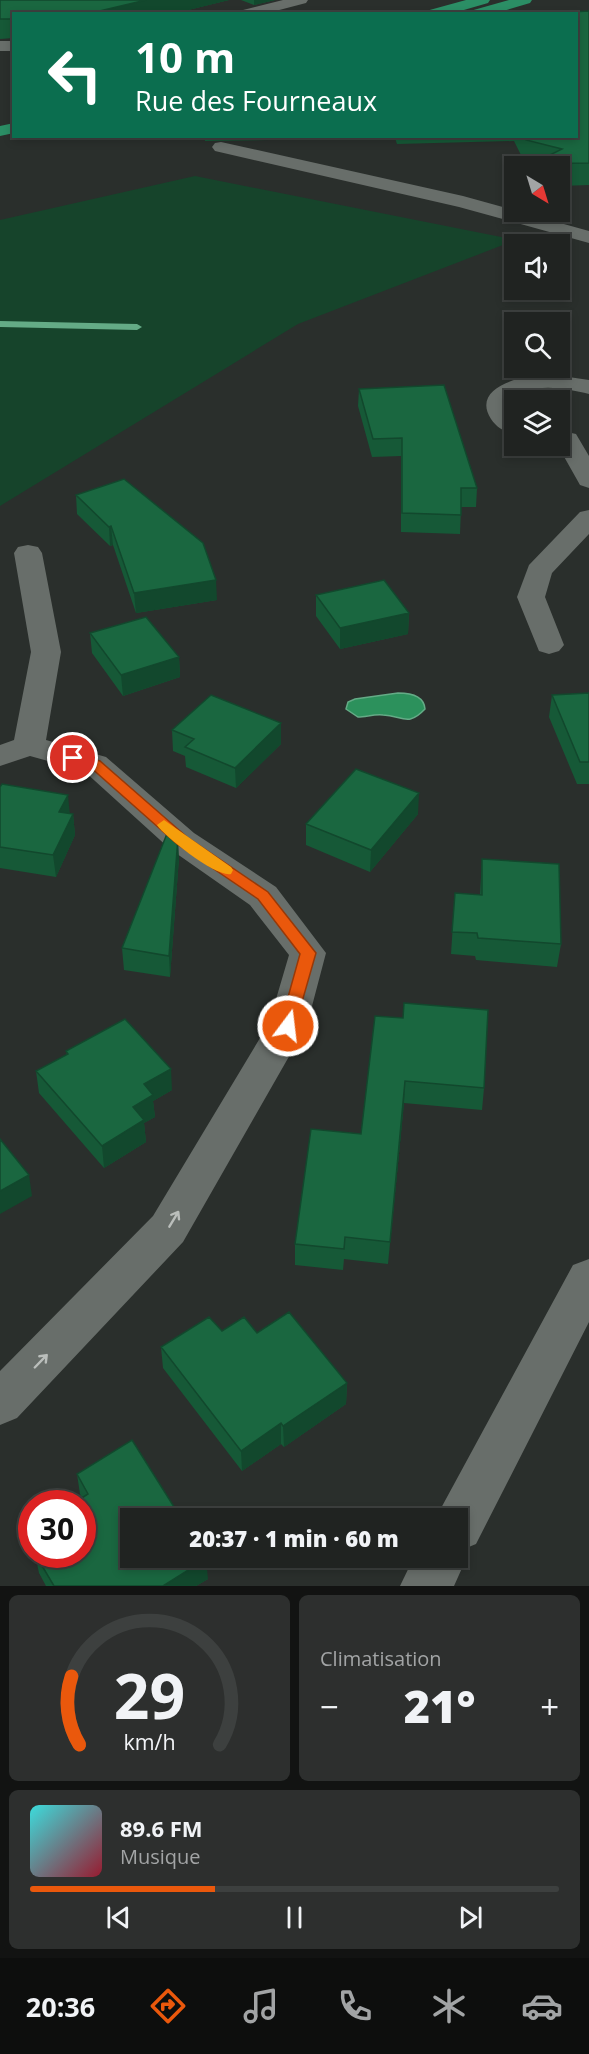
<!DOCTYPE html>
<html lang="fr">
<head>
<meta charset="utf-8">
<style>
  body { margin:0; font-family:"Open Sans",sans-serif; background:#2d2f2e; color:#f1f3f6; height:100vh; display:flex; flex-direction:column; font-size:22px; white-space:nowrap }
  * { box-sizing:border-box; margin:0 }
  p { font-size:20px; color:#a2a4a5 }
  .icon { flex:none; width:33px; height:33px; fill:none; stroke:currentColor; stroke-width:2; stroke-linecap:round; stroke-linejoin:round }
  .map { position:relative; height:1586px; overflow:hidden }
  .panel { display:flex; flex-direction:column; gap:9px; padding:9px; background:#121312; flex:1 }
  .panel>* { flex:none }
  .banner { position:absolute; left:12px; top:12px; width:566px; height:126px; border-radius:0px; box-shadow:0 3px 9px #0003,0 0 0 2px #3d403f; background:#0b6e4f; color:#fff; overflow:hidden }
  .needle { width:39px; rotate:142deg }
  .buttons { position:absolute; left:504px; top:156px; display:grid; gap:12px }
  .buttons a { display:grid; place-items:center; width:66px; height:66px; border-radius:0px; background:#202321; box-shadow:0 3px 9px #0003,0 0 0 2px #3d403f; font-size:30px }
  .speed { position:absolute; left:18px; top:1490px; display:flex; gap:12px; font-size:30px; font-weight:700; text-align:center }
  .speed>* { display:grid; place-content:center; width:78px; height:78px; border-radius:50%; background:#202321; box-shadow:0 3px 9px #0003,0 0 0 2px #3d403f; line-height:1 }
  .speed .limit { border:9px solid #d22; background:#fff; color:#111 }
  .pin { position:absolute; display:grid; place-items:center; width:51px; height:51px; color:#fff; margin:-26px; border:3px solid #fff; border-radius:50%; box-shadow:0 2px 6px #0007 }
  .me { position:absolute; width:66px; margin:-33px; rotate:15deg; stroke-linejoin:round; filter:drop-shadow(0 0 4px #0008) }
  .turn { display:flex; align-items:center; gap:21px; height:126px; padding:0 24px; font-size:27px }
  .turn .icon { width:78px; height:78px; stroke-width:2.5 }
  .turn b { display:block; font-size:42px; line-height:51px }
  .big { font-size:45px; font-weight:800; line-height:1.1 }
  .panel .tile { flex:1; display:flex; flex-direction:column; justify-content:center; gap:9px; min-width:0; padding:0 21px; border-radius:9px; background:#2d2f2e }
  .panel .dial { align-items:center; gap:0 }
  .dial svg { height:156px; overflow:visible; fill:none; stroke:#3d403f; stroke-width:7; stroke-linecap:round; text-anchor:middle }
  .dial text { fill:#f1f3f6; stroke:none }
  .song { display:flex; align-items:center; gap:18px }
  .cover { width:72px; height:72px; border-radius:9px; background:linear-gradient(135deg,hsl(180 70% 55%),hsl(350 70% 35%)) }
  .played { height:6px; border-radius:3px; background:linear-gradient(90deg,#ea580c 35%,#3d403f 35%) }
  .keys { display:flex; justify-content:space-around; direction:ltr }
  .heat { display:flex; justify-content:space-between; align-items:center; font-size:33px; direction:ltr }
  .panel .tiles { flex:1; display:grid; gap:9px; grid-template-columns:1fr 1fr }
  .tile:last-child { grid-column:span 2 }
  .trip { position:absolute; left:120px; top:1508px; width:348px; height:60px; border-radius:0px; background:#202321; box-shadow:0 3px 9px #0003,0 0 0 2px #3d403f; font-weight:800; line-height:60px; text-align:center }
  .tab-bar { display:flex; height:96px; justify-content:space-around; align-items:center; background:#0d0e0d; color:#a2a4a5 }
  .tab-bar .icon { width:42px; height:42px }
  .tab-bar .active { color:#ea580c }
  .tab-bar b { font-size:27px; color:#f1f3f6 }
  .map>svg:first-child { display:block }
  .green { fill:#16442b }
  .water { fill:#2c915c; stroke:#64ab86; stroke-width:1.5 }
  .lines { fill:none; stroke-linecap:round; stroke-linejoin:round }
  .stream { fill:#64ab86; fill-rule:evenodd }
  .minor { fill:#686e6a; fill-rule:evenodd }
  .tertiary { fill:#686e6a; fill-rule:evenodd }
  .primary { fill:#2b8e65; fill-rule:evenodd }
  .wall { fill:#165937 }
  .shaded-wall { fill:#12482d }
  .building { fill:#1a6740; stroke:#12482d; stroke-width:1.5 }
  .oneway { stroke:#babebb }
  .route { fill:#ea580c; stroke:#983908; stroke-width:1.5 }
  .slow { fill:#f59e0b }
</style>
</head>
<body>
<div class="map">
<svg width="589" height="1586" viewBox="0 0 589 1586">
  <rect width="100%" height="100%" fill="#2a2f2c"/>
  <path class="green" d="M 195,176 L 516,240 L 298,324 L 0,506 L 0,220 Z"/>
  <path class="water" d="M 398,693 C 410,693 424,695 425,709 C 408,727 403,716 383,715 C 374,714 366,717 358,717 L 346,709 L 348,702 L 355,699 Z"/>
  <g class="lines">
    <path class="stream" d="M 0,321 L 137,324 L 142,327 L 137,330 L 0,327 Z"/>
    <path class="minor" d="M 283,0 L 308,0 L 306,3 L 264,14 L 237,14 L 239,11 Z
      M 0,41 L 14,41 L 14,51 L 0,51 Z
      M 221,142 L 463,196 L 589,231 L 589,243 L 459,207 L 215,151 L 212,147 L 215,143 Z
      M 548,374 L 589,380 L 589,394 C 563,388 530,381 510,402 L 510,410 L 514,415 L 514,434 C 505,432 497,428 491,419 C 470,386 525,375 548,374 Z
      M 567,432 L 576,434 L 589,456 L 589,488 L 580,485 L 558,446 L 560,433 Z
      M 589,510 L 589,534 L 552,573 L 545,597 L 564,645 L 559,651 L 549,654 L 539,651 L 517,597 L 529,565 L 580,512 Z
      M 28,545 L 38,547 L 42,553 L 61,652 L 46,740 L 106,757 L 194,833 L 276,887 L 326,953 L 307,1025 L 183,1242 L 17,1418 L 0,1425 L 0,1371 L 153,1216 L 269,1023 L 289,955 L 250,905 L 170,849 L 84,771 L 30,756 L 0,766 L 0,745 L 14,740 L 31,652 L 14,553 L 18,547 Z"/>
    <path class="tertiary" d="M 589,1259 L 589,1322 L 476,1544 L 464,1549 L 467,1557 L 454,1586 L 400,1586 L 414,1557 L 458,1557 L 458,1518 L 437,1518 L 440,1510 L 573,1265 Z"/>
    <path class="primary" d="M 466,0 L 490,0 L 488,3 L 450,14 L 424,14 L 426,11 Z
      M 509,0 L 532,0 L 530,3 L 493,14 L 468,14 L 470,11 Z
      M 14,123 L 14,133 L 0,136 L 0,126 Z"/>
  </g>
  <path class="wall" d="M 0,0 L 229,0 L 172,14 L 14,14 L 14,38 L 0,39 Z
    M 241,0 L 275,0 L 254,5 Z
    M 589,11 L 589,185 L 560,186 L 560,166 L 532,166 L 532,164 L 534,164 L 524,161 L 514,141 L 397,144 L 395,138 L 205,141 L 204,136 L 576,136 Z
    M 359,389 L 477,488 L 476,507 L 461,507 L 460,534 L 401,532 L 401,456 L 372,457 L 358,406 Z
    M 76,495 L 217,600 L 136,613 L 113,545 L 110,546 L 77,514 Z
    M 316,595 L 409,613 L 408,634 L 340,649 L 316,616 Z
    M 90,633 L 179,657 L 180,677 L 123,696 L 92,653 Z
    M 589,693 L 589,784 L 577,784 L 549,717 L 552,695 Z
    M 281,723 L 281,744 L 236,788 L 186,767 L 185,756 L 173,751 L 172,730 Z
    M 0,787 L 73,814 L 75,835 L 56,877 L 0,868 Z
    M 418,814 L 370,872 L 306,845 L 306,824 Z
    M 179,858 L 170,977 L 124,970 L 122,948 Z
    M 482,859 L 561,944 L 557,967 L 476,960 L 475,956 L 451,954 L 455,893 L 480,895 Z
    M 375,1016 L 484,1088 L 482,1110 L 404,1103 L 388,1264 L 344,1259 L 343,1270 L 295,1265 L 295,1244 L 361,1134 Z
    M 66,1051 L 172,1090 L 153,1101 L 155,1117 L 144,1123 L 146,1142 L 104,1168 L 39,1093 L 36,1071 L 67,1055 Z
    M 222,1331 L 257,1333 L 347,1383 L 346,1404 L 284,1447 L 281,1444 L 242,1471 L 163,1368 L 161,1347 Z
    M 77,1474 L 208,1579 L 196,1586 L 46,1586 L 39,1573 L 35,1554 L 82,1554 L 82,1498 L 80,1494 Z"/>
  <path class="shaded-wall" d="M 146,0 L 229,0 L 172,14 L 87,14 Z
    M 254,0 L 275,0 L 254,5 Z
    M 111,526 L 113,545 L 110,546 L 109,527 Z
    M 216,580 L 217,600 L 136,613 L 134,593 Z
    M 409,613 L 408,634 L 340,649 L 340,628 Z
    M 179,657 L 180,677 L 123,696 L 121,675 Z
    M 281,723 L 281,744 L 236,788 L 235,768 Z
    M 419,793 L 418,814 L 370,872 L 371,850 Z
    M 68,795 L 70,816 L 59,812 Z
    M 73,814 L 75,835 L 56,877 L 53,855 Z
    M 178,837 L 179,858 L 170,977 L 169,956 Z
    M 171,1069 L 172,1090 L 153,1101 L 155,1117 L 144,1123 L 146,1142 L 104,1168 L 102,1146 L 133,1107 L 144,1084 Z
    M 405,1081 L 404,1103 L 388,1264 L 390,1242 Z
    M 29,1175 L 32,1196 L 0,1214 L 0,1191 Z
    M 347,1383 L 346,1404 L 284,1447 L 283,1426 Z
    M 281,1423 L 281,1444 L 242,1471 L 241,1451 Z
    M 206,1559 L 208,1579 L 196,1586 L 163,1586 Z"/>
  <path class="building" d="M 0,0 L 146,0 L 87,14 L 14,14 L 14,19 L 0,19 Z
    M 589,11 L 589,163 L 532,164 L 562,149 L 526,140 L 525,136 L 576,136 L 576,14 L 534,14 Z
    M 444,385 L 477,488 L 461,488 L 461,515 L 402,513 L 402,438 L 373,439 L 359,389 Z
    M 124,479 L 203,543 L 216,580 L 134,593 L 111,526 L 109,527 L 76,495 Z
    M 384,580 L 409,613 L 340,628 L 316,595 Z
    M 146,617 L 179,657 L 121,675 L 90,633 Z
    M 589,693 L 589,762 L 580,762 L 552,695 Z
    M 211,695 L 281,723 L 235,768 L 185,747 L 194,739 L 172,730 Z
    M 356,769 L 419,793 L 371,850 L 306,824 Z
    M 2,784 L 68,795 L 59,812 L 73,814 L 53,855 L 0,847 L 0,787 Z
    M 168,831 L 178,837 L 169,956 L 122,948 Z
    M 482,859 L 559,864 L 561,944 L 478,938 L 477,933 L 452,932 L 455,893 L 482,895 Z
    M 404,1003 L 488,1010 L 484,1088 L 405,1081 L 390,1242 L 345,1237 L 344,1249 L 295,1244 L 311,1129 L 361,1134 L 375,1016 L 403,1018 Z
    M 125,1019 L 171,1069 L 144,1084 L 153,1095 L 133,1107 L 144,1120 L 102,1146 L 36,1071 L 68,1054 L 66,1051 Z
    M 0,1139 L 29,1175 L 0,1191 Z
    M 289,1312 L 347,1383 L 283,1426 L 281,1423 L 241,1451 L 161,1347 L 209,1317 L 222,1331 L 244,1317 L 257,1333 Z
    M 132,1440 L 181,1518 L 130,1518 L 130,1557 L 205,1557 L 206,1559 L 163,1586 L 54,1586 L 35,1554 L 82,1554 L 82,1503 L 74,1503 L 88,1494 L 77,1474 Z"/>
  <defs><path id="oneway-shaft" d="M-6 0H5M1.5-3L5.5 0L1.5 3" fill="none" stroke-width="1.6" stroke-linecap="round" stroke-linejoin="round" transform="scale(1.5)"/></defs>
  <g class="oneway">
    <use href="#oneway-shaft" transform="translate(174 1219) rotate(-59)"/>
    <use href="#oneway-shaft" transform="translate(41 1361) rotate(-46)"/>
  </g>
  <path class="route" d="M 73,754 L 100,761 L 187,837 L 268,892 L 316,953 L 294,1030 L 283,1030 L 280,1026 L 300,954 L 258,899 L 177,844 L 90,767 L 68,761 L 66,758 L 68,755 Z"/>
  <path class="slow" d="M 164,820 L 231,867 L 233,870 L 231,874 C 217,878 165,837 157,825 Z"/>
</svg>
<div class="buttons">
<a><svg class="needle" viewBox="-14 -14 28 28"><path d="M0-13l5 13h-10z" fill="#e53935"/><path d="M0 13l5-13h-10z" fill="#a2a4a5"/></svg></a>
<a><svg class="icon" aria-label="sound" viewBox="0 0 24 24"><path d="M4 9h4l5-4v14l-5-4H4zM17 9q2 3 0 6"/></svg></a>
<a><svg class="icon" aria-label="search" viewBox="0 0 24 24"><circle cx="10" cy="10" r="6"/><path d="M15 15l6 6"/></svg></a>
<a><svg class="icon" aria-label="layers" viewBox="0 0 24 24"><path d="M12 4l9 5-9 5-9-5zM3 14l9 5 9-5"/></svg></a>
</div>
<div class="speed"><div class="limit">30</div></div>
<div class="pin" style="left:73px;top:758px;background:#d93025"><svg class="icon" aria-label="arrive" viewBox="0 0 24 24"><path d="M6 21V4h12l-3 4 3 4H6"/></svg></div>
<svg class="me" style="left:288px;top:1026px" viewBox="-20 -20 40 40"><circle r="17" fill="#ea580c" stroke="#fff" stroke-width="3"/><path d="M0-11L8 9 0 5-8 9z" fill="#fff"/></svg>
<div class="trip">20:37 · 1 min · 60 m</div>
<div class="banner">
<div class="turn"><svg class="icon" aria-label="left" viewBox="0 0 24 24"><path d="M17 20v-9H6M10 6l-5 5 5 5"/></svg><div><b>10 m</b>Rue des Fourneaux</div></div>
</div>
</div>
<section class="panel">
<div class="tiles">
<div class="tile dial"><svg viewBox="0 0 100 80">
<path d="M14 69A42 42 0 1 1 86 69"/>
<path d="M14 69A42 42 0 0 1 10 34" stroke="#ea580c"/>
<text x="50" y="56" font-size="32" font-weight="700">29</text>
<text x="50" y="72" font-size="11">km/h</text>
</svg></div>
<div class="tile"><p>Climatisation</p>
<div class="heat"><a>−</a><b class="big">21°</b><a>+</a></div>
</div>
<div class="tile">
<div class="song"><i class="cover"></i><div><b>89.6 FM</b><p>Musique</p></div></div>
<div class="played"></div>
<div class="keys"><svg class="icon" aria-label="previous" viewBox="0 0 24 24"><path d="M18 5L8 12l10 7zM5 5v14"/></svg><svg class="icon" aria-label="pause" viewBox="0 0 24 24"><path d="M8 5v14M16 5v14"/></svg><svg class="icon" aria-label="next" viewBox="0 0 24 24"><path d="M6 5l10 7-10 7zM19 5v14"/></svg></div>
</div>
</div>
</section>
<nav class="tab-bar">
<b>20:36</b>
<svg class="icon active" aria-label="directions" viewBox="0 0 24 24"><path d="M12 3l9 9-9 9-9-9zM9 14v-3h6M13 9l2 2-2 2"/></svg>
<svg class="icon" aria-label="music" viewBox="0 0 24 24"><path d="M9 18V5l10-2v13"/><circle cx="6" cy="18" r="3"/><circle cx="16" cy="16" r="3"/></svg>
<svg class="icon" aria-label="phone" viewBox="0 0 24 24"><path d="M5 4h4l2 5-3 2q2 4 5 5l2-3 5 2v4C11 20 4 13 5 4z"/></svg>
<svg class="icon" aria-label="climate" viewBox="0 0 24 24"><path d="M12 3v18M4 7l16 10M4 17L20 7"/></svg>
<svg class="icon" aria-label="car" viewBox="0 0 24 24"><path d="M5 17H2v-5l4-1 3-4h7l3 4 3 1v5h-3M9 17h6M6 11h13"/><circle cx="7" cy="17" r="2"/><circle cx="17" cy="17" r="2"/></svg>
</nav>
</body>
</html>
